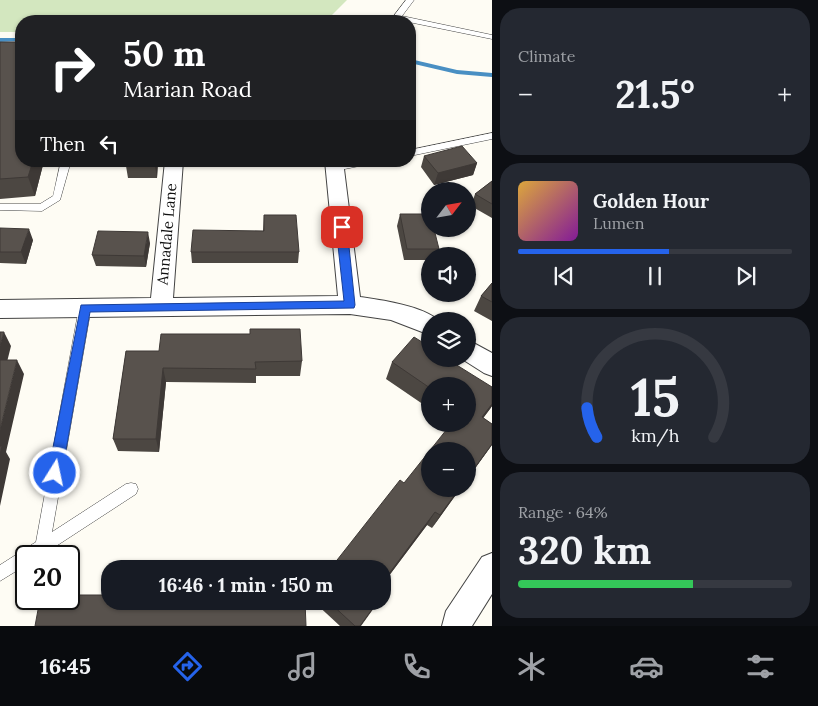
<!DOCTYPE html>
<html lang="en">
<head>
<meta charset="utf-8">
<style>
  body { margin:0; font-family:Lora,serif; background:#242831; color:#f1f3f6; height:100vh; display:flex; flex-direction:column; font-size:19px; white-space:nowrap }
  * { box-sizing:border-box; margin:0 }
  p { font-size:16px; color:#9ea1a6 }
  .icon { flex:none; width:28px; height:28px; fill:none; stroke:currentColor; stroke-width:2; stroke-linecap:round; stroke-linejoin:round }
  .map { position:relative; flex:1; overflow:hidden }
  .side { display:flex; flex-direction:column; gap:8px; padding:8px; background:#0d0f14; width:326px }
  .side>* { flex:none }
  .hud { position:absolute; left:15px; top:15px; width:401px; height:152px; border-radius:20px; box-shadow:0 1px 4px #0004; background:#202124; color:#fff; overflow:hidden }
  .needle { width:32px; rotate:59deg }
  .controls { position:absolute; left:421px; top:182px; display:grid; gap:10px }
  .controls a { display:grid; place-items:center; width:55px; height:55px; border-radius:50%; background:#171b24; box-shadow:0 1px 4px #0004; font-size:25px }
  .speed { position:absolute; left:15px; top:545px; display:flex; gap:10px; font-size:25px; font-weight:700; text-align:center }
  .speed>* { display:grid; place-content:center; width:65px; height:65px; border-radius:50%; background:#171b24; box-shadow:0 1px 4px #0004; line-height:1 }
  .speed .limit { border:2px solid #111; border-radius:8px; background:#fff; color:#111 }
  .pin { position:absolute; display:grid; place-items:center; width:42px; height:42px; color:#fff; margin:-21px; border-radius:10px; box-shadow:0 2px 8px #0006 }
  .me { position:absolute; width:55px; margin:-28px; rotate:10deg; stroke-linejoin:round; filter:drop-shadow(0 0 4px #0008) }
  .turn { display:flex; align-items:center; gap:18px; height:105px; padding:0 25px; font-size:22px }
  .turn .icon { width:65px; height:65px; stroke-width:2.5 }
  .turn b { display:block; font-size:35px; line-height:42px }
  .then { display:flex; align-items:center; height:48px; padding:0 25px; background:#0003; gap:10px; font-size:19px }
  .big { font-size:38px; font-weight:800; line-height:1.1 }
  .side .widget { flex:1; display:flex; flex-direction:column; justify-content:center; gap:8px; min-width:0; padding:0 18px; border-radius:20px; background:#242831 }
  .side .dial { align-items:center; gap:0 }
  .dial svg { height:130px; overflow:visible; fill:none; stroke:#363941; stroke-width:7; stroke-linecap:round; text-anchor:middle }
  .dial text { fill:#f1f3f6; stroke:none }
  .song { display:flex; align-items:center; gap:15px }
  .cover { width:60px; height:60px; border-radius:8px; background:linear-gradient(135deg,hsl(40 70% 55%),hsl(290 70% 35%)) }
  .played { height:5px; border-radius:2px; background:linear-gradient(90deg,#2563eb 55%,#363941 55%) }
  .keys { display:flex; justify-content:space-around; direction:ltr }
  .heat { display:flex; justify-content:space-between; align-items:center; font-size:28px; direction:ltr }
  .charge { height:8px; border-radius:4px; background:linear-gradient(90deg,#34c759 64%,#363941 0) }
  .trip { position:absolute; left:101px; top:560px; width:290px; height:50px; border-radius:20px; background:#171b24; box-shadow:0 1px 4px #0004; font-weight:800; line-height:50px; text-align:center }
  .tabs { display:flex; height:80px; justify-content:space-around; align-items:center; background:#090b0e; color:#9ea1a6 }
  .tabs .icon { width:35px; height:35px }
  .tabs .current { color:#2563eb }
  .tabs b { font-size:22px; color:#f1f3f6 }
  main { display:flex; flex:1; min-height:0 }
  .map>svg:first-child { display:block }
  .green { fill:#d3e7bf }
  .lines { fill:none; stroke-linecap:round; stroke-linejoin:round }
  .stream { fill:#498fc3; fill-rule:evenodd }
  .service-casing { stroke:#434343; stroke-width:1 }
  .minor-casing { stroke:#434343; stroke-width:2 }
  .service { fill:#fff; fill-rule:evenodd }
  .minor { fill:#fff; fill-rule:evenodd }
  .wall { fill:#4c4742 }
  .shaded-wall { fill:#3e3936 }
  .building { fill:#58524d; stroke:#3e3936 }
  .route { fill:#2563eb; stroke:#184099 }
  .labels { text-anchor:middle; stroke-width:5; stroke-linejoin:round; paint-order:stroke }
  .street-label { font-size:15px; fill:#101010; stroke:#fff }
</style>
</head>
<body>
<main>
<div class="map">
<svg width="492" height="626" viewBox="0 0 492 626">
  <rect width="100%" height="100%" fill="#fefcf4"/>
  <path class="green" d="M 0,0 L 347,0 L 326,21 L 21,21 L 21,32 L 0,32 Z"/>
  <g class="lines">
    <path class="stream" d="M 0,38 L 21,38 L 21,41 L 0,42 Z
      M 410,59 L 457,70 L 492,73 L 492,77 L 457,74 L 410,63 Z"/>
    <defs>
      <path id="service" d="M 406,0 L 414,0 L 402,16 L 492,35 L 492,39 L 394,19 L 393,17 Z
        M 492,133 L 492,139 L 410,156 L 410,150 Z
        M 61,161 L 71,161 L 60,200 L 42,211 L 0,210 L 0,204 L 40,204 L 53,196 Z
        M 353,161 L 373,161 L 369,164 L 335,171 L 330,168 L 332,166 Z
        M 85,304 L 89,305 L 91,308 L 52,532 L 126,484 L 131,483 L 136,484 L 138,489 L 136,494 L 47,552 L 40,556 L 26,556 L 26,565 L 0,581 L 0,565 L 36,542 L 79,308 L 81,305 Z"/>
      <path id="minor" d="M 165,161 L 183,161 L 173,298 L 338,296 L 325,161 L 343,161 L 360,297 C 381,300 424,306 439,321 L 430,321 L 430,335 L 391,320 L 350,314 L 0,318 L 0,300 L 151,298 Z
        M 468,340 L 492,353 L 492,376 L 484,373 L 462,359 L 468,359 Z
        M 492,553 L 492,594 L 472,626 L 442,626 L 446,611 L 482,557 Z"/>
    </defs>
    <use href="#service" class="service-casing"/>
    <use href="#minor" class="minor-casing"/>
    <use href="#service" class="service"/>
    <use href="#minor" class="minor"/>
  </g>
  <path class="wall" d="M 0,42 L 21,161 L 44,161 L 35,196 L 0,199 Z
    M 424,156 L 477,163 L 473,175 L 434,185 L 421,167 Z
    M 158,161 L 157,178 L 128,178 L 126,166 Z
    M 492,181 L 492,218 L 471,206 L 475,194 Z
    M 400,214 L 439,249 L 436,256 L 430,256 L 430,260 L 404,260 L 397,226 Z
    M 264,215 L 299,252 L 298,263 L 192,263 L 191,252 L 263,231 Z
    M 0,228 L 33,240 L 26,264 L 0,263 Z
    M 150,243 L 146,267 L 96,266 L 92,255 Z
    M 492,283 L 492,321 L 474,311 L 481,296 Z
    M 126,351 L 302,361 L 300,376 L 256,376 L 256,383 L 166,382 L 159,452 L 118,451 L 113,439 Z
    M 392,362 L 492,387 L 492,406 L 483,418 L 492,424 L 492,445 L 468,478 L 468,451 L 430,489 L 460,489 L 432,528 L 427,525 L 382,585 L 382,569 L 404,483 L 468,424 L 468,386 L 430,386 L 430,409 L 386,379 Z
    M 313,601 L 379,601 L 361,626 L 340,626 Z"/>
  <path class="shaded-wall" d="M 21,51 L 21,88 L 16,70 Z
    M 33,161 L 44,161 L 35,196 L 28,177 Z
    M 155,161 L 158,161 L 157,178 L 155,166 Z
    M 477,163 L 473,175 L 434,185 L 438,173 Z
    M 29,229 L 33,240 L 26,264 L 21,252 Z
    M 148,232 L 150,243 L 146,267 L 144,256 Z
    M 4,332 L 11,346 L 4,374 L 0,367 L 0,346 Z
    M 17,360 L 24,374 L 6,452 L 10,459 L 0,506 L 0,430 Z
    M 163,368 L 166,382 L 159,452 L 156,439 Z
    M 492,404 L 492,406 L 490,409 L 472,433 L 482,417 Z
    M 492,444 L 491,446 L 468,478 L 468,477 Z
    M 459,489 L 460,489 L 432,528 L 440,515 Z
    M 435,512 L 427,525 L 382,585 L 382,583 Z"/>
  <path class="building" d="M 0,42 L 21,42 L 21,51 L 16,70 L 21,71 L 21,161 L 33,161 L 28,177 L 0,179 Z
    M 462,146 L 477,163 L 438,173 L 424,156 Z
    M 127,161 L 155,161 L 155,166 L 126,166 Z
    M 492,181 L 492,204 L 475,194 Z
    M 400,214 L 430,214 L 430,229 L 434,229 L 439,249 L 407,249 Z
    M 264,215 L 296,215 L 299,252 L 191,252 L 193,230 L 264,231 Z
    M 0,228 L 29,229 L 21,252 L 0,252 Z
    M 98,231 L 148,232 L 144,256 L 92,255 Z
    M 492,283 L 492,302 L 481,296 Z
    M 250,329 L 300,329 L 302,361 L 255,362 L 256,369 L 163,368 L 156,439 L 113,439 L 126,351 L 159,351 L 161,334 L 250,334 Z
    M 0,332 L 4,332 L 0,346 Z
    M 414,337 L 430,347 L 430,359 L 447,359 L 492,387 L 492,404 L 482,417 L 492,424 L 492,444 L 468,477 L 468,451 L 430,451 L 430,489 L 459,489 L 440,515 L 435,512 L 382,583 L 382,569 L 330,569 L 400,480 L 404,483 L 451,424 L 468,424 L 468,386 L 430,386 L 430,388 L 392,362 Z
    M 0,360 L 17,360 L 0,430 Z
    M 0,446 L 2,446 L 0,455 Z
    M 69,595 L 110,595 L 110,601 L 305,601 L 306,626 L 35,626 L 40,599 L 69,599 Z
    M 328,601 L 378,601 L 360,626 L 355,626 Z"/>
  <path class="route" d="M 342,223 L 347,227 L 355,305 L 354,308 L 90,312 L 62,473 L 60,478 L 55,480 L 50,478 L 48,473 L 81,305 L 344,301 L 336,227 Z"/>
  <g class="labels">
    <g class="street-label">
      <text transform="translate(167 234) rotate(-85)" y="5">Annadale Lane</text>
    </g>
  </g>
</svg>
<div class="controls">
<a><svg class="needle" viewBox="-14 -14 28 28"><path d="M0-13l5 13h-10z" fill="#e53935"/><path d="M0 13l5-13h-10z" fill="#9ea1a6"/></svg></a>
<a><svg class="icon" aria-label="sound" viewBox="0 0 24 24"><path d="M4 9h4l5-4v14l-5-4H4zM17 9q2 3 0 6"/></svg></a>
<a><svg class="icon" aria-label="layers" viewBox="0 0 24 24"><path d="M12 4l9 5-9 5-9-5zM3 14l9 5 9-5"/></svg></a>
<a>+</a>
<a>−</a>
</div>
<div class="speed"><div class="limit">20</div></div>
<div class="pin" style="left:342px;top:227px;background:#d93025"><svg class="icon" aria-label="arrive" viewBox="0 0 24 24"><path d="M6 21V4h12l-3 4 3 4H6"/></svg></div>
<svg class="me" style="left:55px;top:473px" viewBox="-20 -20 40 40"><circle r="17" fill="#2563eb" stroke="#fff" stroke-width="3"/><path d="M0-11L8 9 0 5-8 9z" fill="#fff"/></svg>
<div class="trip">16:46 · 1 min · 150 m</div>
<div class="hud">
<div class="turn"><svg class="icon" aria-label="right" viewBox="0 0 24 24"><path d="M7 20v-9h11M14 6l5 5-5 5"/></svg><div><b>50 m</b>Marian Road</div></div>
<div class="then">Then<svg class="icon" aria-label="left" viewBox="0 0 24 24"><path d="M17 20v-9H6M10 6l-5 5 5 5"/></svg></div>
</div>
</div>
<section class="side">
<div class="widget"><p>Climate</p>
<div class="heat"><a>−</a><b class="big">21.5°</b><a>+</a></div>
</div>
<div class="widget">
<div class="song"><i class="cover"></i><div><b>Golden Hour</b><p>Lumen</p></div></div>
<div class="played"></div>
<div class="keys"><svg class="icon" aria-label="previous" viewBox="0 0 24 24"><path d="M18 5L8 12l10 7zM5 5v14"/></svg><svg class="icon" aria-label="pause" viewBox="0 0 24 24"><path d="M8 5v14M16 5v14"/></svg><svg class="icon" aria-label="next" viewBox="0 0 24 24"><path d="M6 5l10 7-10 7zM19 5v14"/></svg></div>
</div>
<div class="widget dial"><svg viewBox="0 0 100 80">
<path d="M14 69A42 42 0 1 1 86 69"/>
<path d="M14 69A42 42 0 0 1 8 51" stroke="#2563eb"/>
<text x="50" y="56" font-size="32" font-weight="700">15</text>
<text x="50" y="72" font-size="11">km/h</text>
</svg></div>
<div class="widget"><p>Range · 64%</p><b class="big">320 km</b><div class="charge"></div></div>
</section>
</main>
<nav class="tabs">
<b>16:45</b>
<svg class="icon current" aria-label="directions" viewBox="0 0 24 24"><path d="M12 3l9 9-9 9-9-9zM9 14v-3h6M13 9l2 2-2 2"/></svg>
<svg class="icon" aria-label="music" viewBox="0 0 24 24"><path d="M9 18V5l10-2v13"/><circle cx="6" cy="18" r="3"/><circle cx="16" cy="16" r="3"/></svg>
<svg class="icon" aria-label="phone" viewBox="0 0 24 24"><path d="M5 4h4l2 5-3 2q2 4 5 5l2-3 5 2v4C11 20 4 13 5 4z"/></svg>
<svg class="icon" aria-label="climate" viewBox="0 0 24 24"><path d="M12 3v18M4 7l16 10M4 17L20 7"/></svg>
<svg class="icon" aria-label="car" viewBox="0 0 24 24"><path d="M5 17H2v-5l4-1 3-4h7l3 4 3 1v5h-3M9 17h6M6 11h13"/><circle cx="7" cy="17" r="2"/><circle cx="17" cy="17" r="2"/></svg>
<svg class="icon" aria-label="filters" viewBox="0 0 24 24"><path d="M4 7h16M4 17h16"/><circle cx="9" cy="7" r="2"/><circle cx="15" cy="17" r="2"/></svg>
</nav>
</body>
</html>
